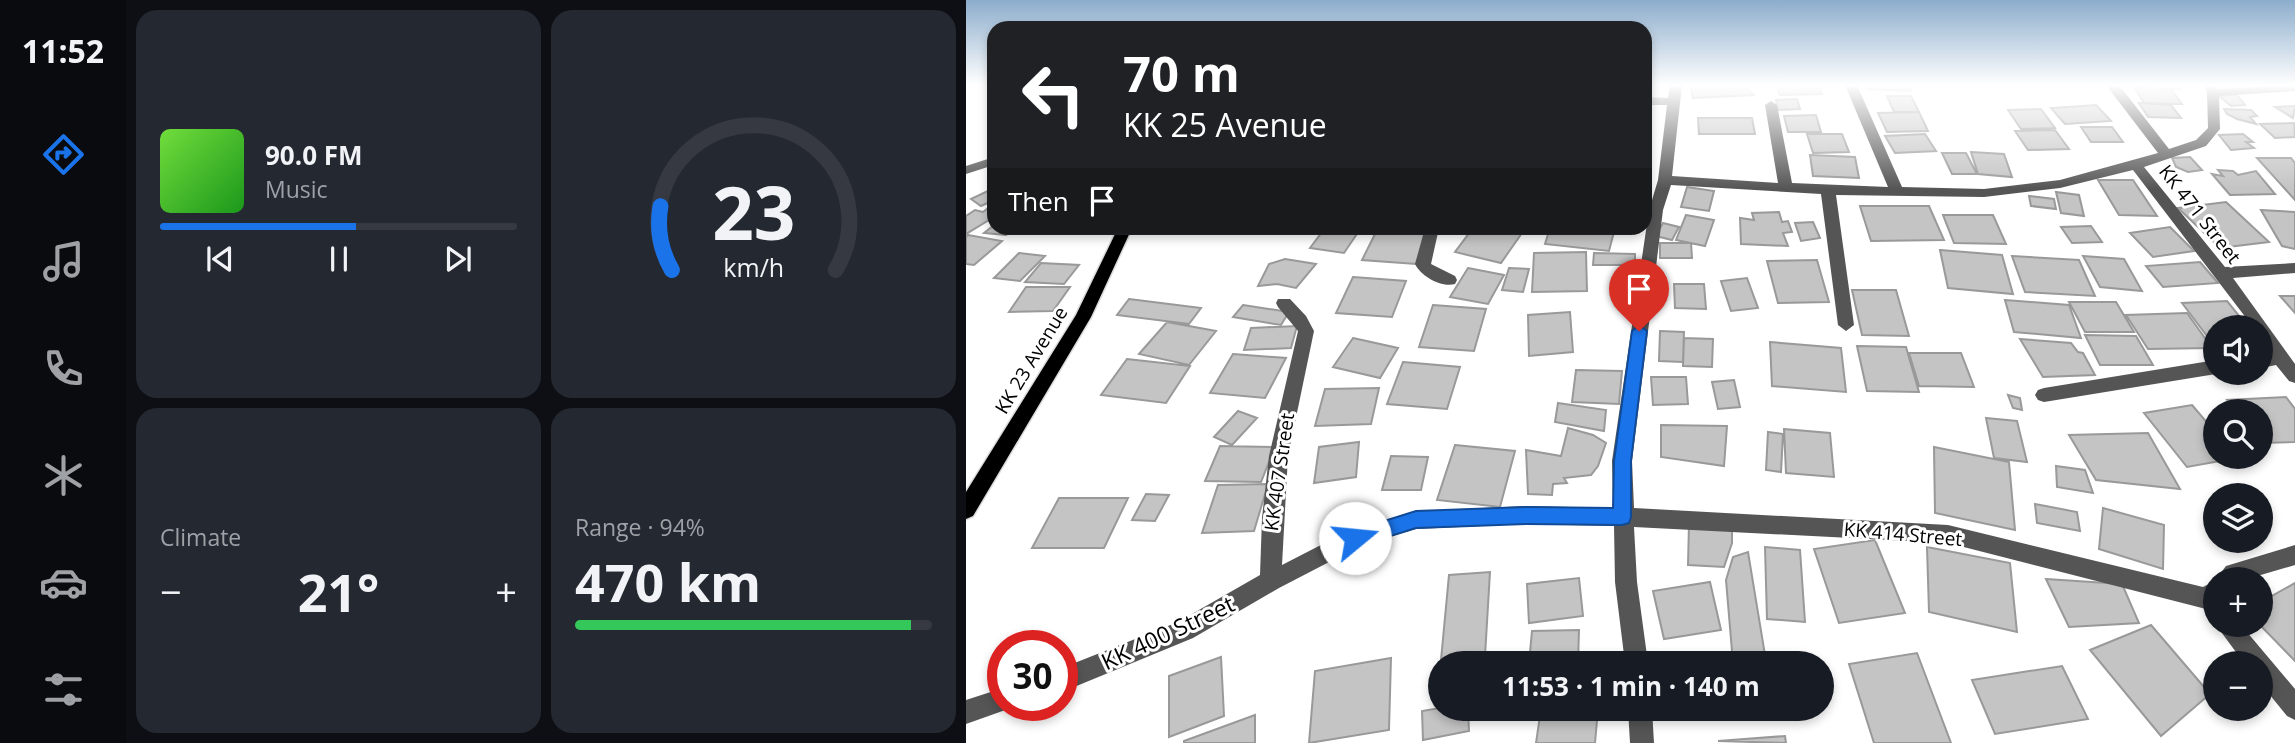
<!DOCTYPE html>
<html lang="en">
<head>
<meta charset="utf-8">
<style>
  body { margin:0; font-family:"Open Sans",sans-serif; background:#242831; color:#f1f3f6; height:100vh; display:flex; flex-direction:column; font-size:26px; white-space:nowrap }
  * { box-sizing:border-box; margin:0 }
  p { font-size:23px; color:#9ea1a6 }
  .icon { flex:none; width:38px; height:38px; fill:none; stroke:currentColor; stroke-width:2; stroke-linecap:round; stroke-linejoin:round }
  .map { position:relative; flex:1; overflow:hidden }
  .details { display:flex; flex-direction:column; gap:10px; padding:10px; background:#0d0f14; width:840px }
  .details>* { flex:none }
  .top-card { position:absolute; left:21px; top:21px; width:665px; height:214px; border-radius:21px; box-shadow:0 4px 10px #0003; background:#202124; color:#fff; overflow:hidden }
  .tools { position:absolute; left:1237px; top:315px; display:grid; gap:14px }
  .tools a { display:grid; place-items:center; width:70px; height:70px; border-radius:50%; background:#171b24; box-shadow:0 4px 10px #0003; font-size:35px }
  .speed { position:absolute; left:21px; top:630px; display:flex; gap:14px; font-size:35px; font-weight:700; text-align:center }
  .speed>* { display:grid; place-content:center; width:91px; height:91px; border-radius:50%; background:#171b24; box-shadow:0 4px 10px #0003; line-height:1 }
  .speed .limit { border:10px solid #d22; background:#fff; color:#111 }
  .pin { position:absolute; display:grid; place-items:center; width:60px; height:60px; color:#fff; margin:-72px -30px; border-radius:50% 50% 50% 0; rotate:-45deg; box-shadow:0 0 7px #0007 }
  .pin .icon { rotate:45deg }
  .me { position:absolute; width:77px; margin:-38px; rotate:73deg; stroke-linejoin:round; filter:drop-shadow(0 0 5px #0008) }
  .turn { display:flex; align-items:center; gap:24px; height:147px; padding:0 21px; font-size:32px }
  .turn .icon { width:91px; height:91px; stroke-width:2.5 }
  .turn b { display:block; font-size:49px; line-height:60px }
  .then { display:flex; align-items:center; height:66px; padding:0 21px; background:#0003; gap:14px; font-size:26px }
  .big { font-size:52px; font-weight:700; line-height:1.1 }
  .details .widget { flex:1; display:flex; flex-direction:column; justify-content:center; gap:10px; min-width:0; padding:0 24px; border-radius:21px; background:#242831 }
  .details .dial { align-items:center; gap:0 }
  .dial svg { height:182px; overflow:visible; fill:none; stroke:#363941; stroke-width:7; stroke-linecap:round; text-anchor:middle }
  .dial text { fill:#f1f3f6; stroke:none }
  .song { display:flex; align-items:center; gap:21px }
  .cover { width:84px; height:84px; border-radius:10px; background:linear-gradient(135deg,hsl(100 70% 55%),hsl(120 70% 35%)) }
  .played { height:7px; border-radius:4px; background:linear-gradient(90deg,#1a73e8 55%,#363941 55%) }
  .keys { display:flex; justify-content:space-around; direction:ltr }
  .heat { display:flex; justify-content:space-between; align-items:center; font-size:38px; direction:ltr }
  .charge { height:10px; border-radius:5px; background:linear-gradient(90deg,#34c759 94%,#363941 0) }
  .details .tiles { flex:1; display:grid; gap:10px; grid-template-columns:repeat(2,1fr) }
  .trip { position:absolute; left:462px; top:651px; width:406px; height:70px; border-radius:35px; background:#171b24; box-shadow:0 4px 10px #0003; font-weight:700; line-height:70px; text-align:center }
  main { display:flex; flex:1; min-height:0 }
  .dock { display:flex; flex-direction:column; width:126px; justify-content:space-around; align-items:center; background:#090b0e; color:#9ea1a6 }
  .dock .icon { width:49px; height:49px }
  .dock .active { color:#1a73e8 }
  .dock b { font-size:32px; color:#f1f3f6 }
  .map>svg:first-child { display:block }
  .building { fill:#c4c4c4; stroke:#999; stroke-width:2 }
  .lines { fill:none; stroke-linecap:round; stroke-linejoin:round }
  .major-casing { stroke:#dbdbdb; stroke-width:3 }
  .minor { fill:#555; fill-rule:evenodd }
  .major { fill:#000; fill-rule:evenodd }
  .route { fill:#1a73e8; stroke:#114b97; stroke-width:2 }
  .labels { text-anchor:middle; stroke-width:6; stroke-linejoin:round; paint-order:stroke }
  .street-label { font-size:19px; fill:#000; stroke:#fff }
  .near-street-label { font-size:23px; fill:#000; stroke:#fff }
</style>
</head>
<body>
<main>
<nav class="dock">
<b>11:52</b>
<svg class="icon active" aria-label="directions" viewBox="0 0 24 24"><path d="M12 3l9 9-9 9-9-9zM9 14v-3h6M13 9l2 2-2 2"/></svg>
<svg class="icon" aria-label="music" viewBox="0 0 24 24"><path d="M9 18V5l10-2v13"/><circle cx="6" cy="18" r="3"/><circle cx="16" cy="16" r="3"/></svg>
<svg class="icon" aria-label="phone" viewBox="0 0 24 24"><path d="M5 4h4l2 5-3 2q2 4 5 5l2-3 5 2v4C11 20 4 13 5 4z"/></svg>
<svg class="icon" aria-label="climate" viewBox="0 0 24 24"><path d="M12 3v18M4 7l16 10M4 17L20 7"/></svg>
<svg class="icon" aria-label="car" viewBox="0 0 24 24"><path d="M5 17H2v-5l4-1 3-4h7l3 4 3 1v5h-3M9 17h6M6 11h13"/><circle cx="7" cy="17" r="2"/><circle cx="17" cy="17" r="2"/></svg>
<svg class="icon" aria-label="filters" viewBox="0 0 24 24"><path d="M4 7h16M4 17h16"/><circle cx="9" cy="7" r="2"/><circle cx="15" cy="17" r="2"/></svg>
</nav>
<section class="details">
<div class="tiles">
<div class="widget">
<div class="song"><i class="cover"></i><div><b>90.0 FM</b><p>Music</p></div></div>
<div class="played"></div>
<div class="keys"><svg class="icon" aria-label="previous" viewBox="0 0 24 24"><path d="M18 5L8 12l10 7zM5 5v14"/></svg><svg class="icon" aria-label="pause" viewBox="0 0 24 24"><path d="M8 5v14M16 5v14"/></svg><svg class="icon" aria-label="next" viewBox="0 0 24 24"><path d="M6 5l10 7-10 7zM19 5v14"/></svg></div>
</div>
<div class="widget dial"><svg viewBox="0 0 100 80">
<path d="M14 69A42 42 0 1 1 86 69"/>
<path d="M14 69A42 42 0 0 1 9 41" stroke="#1a73e8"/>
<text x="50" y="56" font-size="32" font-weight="700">23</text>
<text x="50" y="72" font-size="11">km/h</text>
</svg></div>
<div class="widget"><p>Climate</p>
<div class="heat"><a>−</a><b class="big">21°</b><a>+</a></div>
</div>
<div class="widget"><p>Range · 94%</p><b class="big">470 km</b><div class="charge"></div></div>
</div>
</section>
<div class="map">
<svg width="1329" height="743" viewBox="0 0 1329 743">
  <rect width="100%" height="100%" fill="#fff"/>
  <path class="building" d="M 724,85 L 778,85 L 788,95 L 727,98 Z
    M 810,85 L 852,85 L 856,94 L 814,95 Z
    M 900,85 L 940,85 L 945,91 L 901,89 Z
    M 1170,85 L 1213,85 L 1215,89 L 1171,87 Z
    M 1168,87 L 1205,89 L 1216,104 L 1178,103 Z
    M 1271,95 L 1279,105 L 1265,106 L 1253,96 Z
    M 921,96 L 945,96 L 953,112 L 928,112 Z
    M 831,99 L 834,109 L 812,110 L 810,100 Z
    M 1173,103 L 1205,105 L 1215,118 L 1182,117 Z
    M 1130,105 L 1145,121 L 1099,124 L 1085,108 Z
    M 1329,106 L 1327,118 L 1309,107 Z
    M 1075,109 L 1089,128 L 1055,129 L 1042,110 Z
    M 1258,109 L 1285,110 L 1291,116 L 1284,117 L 1290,124 L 1271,119 L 1261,114 Z
    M 953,112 L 962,131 L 921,132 L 912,113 Z
    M 850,115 L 855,132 L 822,132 L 818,116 Z
    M 732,118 L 786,118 L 789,134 L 733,134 Z
    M 1328,123 L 1329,137 L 1309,138 L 1294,124 Z
    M 1115,127 L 1146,127 L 1157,142 L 1125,142 Z
    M 1089,130 L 1103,149 L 1062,150 L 1049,131 Z
    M 841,134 L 876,134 L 883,152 L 847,153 Z
    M 959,134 L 970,151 L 929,153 L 919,136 Z
    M 1277,134 L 1287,142 L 1280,142 L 1288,148 L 1265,150 L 1253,135 Z
    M 1005,152 L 1038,154 L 1046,177 L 1012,174 Z
    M 976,153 L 1000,153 L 1011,174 L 986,174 Z
    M 844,155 L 889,157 L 893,178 L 847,176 Z
    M 1224,157 L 1236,170 L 1222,172 L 1210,167 L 1206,158 Z
    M 1291,158 L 1325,158 L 1329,163 L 1329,200 Z
    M 1252,170 L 1267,171 L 1272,175 L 1290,171 L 1309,194 L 1264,195 L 1246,174 L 1257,176 Z
    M 1132,180 L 1167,180 L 1191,216 L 1153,215 Z
    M 721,187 L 748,191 L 743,211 L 715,207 Z
    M 28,188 L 28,200 L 15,206 L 5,199 Z
    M 1090,192 L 1113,195 L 1118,216 L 1095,213 Z
    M 1063,196 L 1088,199 L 1090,209 L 1065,206 Z
    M 1260,202 L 1303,242 L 1254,248 L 1212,208 Z
    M 894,206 L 963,206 L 978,240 L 905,241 Z
    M 21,209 L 28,212 L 28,217 L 0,234 L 0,216 L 9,210 L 17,212 Z
    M 1295,210 L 1329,212 L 1329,249 L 1316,246 Z
    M 813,212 L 816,222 L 822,221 L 826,232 L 817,233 L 822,246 L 775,244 L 774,218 L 788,220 L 786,213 Z
    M 720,215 L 748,220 L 739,246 L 710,240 Z
    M 977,215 L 1027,215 L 1040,244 L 988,243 Z
    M 847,222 L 854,238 L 835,241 L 829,223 Z
    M 697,223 L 713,227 L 706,240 L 690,236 Z
    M 28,225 L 28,228 L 49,228 L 40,235 L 18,233 Z
    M 1125,226 L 1136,242 L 1106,243 L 1095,227 Z
    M 1204,227 L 1228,251 L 1187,257 L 1164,233 Z
    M 359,228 L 395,228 L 378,253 L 344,248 Z
    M 507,228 L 532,228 L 556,233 L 535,263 L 489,252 Z
    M 584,228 L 649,228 L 643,251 L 579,244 Z
    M 411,230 L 462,233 L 450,264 L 396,260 Z
    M 2,235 L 36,241 L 8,265 L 0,264 L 0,237 Z
    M 694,243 L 725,243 L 726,258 L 694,258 Z
    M 974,250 L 1036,255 L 1047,294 L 982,288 Z
    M 620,252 L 621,291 L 566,292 L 568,253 Z
    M 53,253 L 79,256 L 54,281 L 28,278 Z
    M 628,253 L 669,254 L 669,265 L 627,265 Z
    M 1046,256 L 1113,260 L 1129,296 L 1059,292 Z
    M 1117,256 L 1158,259 L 1176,291 L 1134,287 Z
    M 319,259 L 350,264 L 330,288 L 311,284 L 292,286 L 303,264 Z
    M 851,260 L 863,302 L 812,303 L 801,261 Z
    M 1234,262 L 1252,283 L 1197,287 L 1180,266 Z
    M 75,263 L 113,265 L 98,284 L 59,282 Z
    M 502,268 L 538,275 L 522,304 L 484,297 Z
    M 543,268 L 563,269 L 557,292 L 536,290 Z
    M 387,277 L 440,281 L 426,317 L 370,313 Z
    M 781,278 L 792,308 L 765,311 L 755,281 Z
    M 708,284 L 738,284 L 740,309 L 709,308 Z
    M 60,287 L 104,287 L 87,311 L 43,312 Z
    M 886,290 L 930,290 L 943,336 L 896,335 Z
    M 1314,296 L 1329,296 L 1329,313 Z
    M 163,299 L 235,308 L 223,324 L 151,315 Z
    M 1039,300 L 1103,305 L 1115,338 L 1048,332 Z
    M 1261,301 L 1282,327 L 1250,327 L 1250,348 L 1216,303 Z
    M 1103,302 L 1150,302 L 1168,332 L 1119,332 Z
    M 277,305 L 323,312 L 315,325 L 267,317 Z
    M 467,305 L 520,309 L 508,351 L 453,347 Z
    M 604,312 L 607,352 L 563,356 L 562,315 Z
    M 1221,313 L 1246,348 L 1182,349 L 1160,315 Z
    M 201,322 L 250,331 L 223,365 L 173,354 Z
    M 331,326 L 325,348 L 278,350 L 285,328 Z
    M 694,331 L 718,332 L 717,362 L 693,361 Z
    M 1119,335 L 1170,336 L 1187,365 L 1134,365 Z
    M 387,338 L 432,348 L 414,378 L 367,367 Z
    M 718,338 L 747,339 L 746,367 L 717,366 Z
    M 1054,339 L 1105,343 L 1112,352 L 1117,353 L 1129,375 L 1077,377 Z
    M 804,342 L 875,348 L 880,392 L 806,386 Z
    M 891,346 L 940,347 L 953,392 L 901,391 Z
    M 943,353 L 995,353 L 1008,387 L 953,386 Z
    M 267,354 L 320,358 L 299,398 L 244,393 Z
    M 161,359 L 224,366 L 200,403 L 135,395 Z
    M 437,362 L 494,367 L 481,409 L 421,404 Z
    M 610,370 L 656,371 L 653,404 L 606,402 Z
    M 685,377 L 720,377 L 722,404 L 687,405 Z
    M 768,380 L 774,407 L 752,409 L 746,382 Z
    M 413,388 L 405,424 L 349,426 L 359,389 Z
    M 1042,395 L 1054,398 L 1056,410 L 1047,408 Z
    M 1320,397 L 1329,409 L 1329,442 L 1295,443 L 1295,411 L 1269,411 L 1261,400 Z
    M 592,403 L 640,410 L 638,431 L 589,422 Z
    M 1226,405 L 1250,433 L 1250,457 L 1271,458 L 1221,467 L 1178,413 Z
    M 272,411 L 291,418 L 266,445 L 248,437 Z
    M 1020,418 L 1051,421 L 1061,462 L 1028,458 Z
    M 695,425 L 761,426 L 758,466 L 695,457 Z
    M 602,428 L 627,435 L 640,443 L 632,466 L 625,475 L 598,478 L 601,483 L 587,484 L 586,495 L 562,494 L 560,450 L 595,456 Z
    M 818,429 L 864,433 L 868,477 L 820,473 Z
    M 802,432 L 817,434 L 815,472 L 800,470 Z
    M 1182,433 L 1214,489 L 1130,480 L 1103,435 Z
    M 393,442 L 390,477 L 348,483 L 353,447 Z
    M 489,445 L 549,451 L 534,507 L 471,500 Z
    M 254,446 L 309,447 L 295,482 L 239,481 Z
    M 968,447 L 1043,462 L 1049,530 L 969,513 Z
    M 425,456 L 462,457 L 455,490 L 416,490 Z
    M 1090,466 L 1119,470 L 1127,493 L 1091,487 Z
    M 302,484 L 288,531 L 236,533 L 252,485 Z
    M 180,494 L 203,495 L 189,521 L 166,520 Z
    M 93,498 L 162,498 L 138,548 L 66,548 Z
    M 1069,504 L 1111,512 L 1114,531 L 1071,523 Z
    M 1137,508 L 1198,525 L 1197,569 L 1133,549 Z
    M 723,523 L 766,526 L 766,543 L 758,567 L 722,565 Z
    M 909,540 L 939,613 L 873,623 L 848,549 Z
    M 799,547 L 834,550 L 839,622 L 801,619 Z
    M 961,547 L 1044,563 L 1051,632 L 963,612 Z
    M 782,552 L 800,661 L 767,663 L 760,580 L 767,557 Z
    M 524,572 L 519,656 L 475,660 L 483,575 Z
    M 613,578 L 617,616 L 563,623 L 561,584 Z
    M 1080,579 L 1156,584 L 1173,623 L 1103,627 Z
    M 744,582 L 755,630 L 698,639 L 687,591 Z
    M 1329,583 L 1329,661 L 1294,625 L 1295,602 Z
    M 1185,625 L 1244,694 L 1195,736 L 1124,650 Z
    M 613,630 L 612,663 L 563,663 L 566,631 Z
    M 951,653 L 985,743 L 908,743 L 883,664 Z
    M 255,657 L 258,716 L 203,737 L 203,676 Z
    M 425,658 L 423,730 L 343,743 L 349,671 Z
    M 1096,666 L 1122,719 L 1029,734 L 1006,680 Z
    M 474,708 L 502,709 L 503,731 L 457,740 L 456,711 Z
    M 575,709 L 632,709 L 629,743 L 570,743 Z
    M 747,709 L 803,709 L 804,712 L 772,718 L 768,709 L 748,711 Z
    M 289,715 L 289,743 L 218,743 L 218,741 Z
    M 819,736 L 820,743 L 752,741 Z"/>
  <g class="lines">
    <defs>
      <path id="major" d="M 152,228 L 166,228 L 125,317 L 7,516 L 0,519 L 0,492 L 110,315 Z"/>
    </defs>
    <use href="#major" class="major-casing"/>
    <path class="minor" d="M 704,85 L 716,85 L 706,176 L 812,183 L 799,105 L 805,101 L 811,105 L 826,183 L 922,187 L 879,85 L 891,85 L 936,187 L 1018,189 L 1094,180 L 1192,153 L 1140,85 L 1153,85 L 1203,149 L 1230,140 L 1242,128 L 1241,93 L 1238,85 L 1250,85 L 1252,89 L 1329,85 L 1329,91 L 1253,96 L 1254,129 L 1240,146 L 1178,167 L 1259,267 L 1329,263 L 1329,273 L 1267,278 L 1329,364 L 1329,383 L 1323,381 L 1310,365 L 1295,368 L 1295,354 L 1302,353 L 1295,341 L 1295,327 L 1287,327 L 1167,170 L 1094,188 L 1018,197 L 870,195 L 888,325 L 880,331 L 872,325 L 855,194 L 705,185 L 697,210 L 666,461 L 668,508 L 982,525 L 1237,587 L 1250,580 L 1250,604 L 1240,609 L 982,543 L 668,527 L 671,582 L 682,663 L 659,663 L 649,582 L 648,526 L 561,524 L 450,529 L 394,546 L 313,588 L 227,638 L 96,692 L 96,668 L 212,622 L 294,575 L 296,518 L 303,456 L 332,331 L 312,307 L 310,303 L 312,299 L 324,299 L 340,316 L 348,331 L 322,456 L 316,565 L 382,531 L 450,511 L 561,506 L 647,508 L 646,461 L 683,210 L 692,180 L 701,105 L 679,105 L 679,97 L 702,98 Z
      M 28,157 L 28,165 L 0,174 L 0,166 Z
      M 459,228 L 473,228 L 465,264 L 489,276 L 491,280 L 489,284 C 475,288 455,276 449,264 Z
      M 1250,360 L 1250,373 L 1253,373 L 1250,374 L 1078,402 L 1072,400 L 1069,395 L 1072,390 L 1078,388 Z
      M 1329,545 L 1329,565 L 1281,579 L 1250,579 L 1260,566 Z
      M 1250,625 L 1275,625 L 1329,689 L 1329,720 L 1321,716 L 1295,684 L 1295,663 L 1278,663 Z
      M 37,688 L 37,705 L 47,705 L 45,708 L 0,724 L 0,700 Z
      M 662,709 L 686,709 L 688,743 L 664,743 Z"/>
    <use href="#major" class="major"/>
  </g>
  <linearGradient id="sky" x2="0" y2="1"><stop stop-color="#8cadcc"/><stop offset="0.45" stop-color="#fff"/><stop offset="1" stop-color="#fff" stop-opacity="0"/></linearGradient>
  <rect width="1329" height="189" fill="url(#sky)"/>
  <path class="route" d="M 673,325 L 681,331 L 665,461 L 665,517 L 663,523 L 656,525 L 561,524 L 450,528 L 389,547 L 383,544 L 380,538 L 383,532 L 450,511 L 561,507 L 647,508 L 648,461 L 666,331 Z"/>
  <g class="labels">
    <g class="street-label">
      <text transform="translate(1234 214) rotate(52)" y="7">KK 471 Street</text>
      <text transform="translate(65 360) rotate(-59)" y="7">KK 23 Avenue</text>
      <text transform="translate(313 472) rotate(-82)" y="7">KK 407 Street</text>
      <text transform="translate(937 534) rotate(5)" y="7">KK 414 Street</text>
    </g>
    <g class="near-street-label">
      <text transform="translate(202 633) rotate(-25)" y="8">KK 400 Street</text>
    </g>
  </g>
</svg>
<div class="tools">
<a><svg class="icon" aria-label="sound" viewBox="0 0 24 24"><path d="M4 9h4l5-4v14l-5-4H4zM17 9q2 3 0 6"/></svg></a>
<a><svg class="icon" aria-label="search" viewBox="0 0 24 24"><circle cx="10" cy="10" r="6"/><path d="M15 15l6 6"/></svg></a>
<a><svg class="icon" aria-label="layers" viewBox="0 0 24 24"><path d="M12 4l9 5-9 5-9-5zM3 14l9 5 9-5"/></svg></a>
<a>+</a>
<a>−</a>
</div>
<div class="speed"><div class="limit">30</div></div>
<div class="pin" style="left:673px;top:331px;background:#d93025"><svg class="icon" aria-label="arrive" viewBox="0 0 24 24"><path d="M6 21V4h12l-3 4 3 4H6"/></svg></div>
<svg class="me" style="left:389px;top:538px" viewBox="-20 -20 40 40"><circle r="19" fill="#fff"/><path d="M0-13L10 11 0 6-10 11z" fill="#1a73e8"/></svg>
<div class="trip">11:53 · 1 min · 140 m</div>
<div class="top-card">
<div class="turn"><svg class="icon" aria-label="left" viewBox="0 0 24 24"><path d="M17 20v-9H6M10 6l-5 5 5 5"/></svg><div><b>70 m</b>KK 25 Avenue</div></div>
<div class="then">Then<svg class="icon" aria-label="arrive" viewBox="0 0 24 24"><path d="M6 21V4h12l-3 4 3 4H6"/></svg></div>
</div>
</div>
</main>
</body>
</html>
